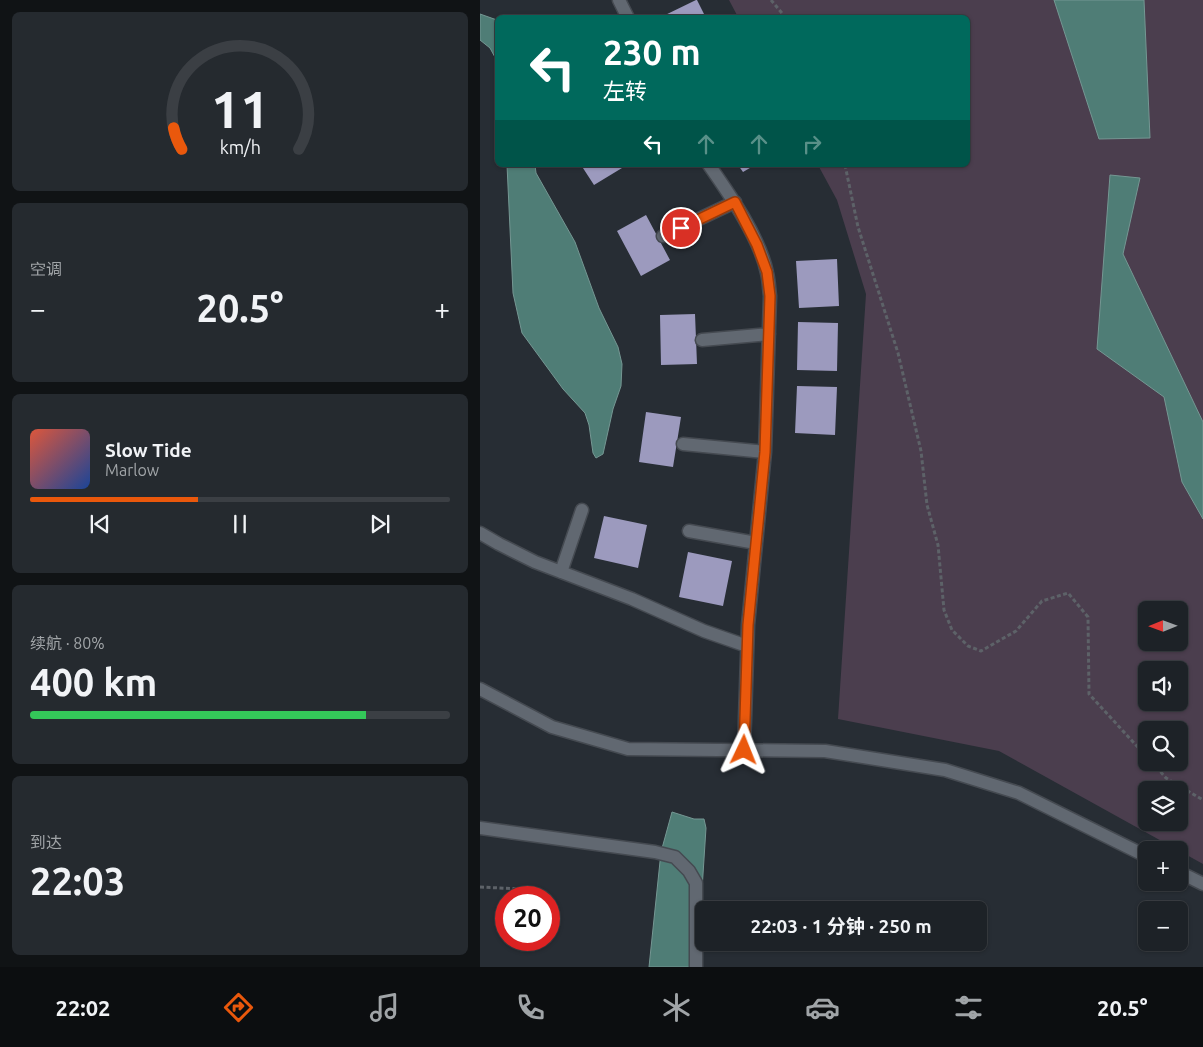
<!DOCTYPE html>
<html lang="zh">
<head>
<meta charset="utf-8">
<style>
  body { margin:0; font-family:Ubuntu,"Noto Sans SC",sans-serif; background:#252a2f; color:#f1f3f6; height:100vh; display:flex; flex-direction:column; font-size:19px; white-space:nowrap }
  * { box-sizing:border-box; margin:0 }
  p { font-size:16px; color:#a0a4a7 }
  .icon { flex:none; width:28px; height:28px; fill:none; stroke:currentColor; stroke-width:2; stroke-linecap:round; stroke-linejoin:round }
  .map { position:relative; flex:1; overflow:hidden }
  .sheet { display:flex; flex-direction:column; gap:12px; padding:12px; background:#101315; width:480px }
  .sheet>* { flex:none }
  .hud { position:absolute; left:15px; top:15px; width:475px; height:152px; border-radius:8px; box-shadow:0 1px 4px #0004,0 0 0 1px #3b3f44; background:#00695c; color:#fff; overflow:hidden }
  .needle { width:32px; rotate:269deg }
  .tools { position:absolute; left:658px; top:601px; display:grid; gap:10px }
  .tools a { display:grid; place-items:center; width:50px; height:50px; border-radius:8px; background:#1d2227; box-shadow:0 1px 4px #0004,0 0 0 1px #3b3f44; font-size:25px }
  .speed { position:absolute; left:15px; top:886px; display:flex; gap:10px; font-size:25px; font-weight:700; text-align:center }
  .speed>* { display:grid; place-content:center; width:65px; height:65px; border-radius:50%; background:#1d2227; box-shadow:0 1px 4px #0004,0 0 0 1px #3b3f44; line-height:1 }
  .speed .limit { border:8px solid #d22; background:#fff; color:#111 }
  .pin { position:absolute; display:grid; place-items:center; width:42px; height:42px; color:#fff; margin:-21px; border:2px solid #fff; border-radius:50%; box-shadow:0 1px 5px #0007 }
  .me { position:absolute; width:55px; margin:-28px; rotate:2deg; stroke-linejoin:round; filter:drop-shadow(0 0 4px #0008) }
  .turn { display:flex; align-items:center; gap:18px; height:105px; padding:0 25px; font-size:22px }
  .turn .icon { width:65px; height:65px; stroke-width:2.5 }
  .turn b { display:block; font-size:35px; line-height:42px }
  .lanes { display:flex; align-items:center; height:48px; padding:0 25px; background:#0003; justify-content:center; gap:25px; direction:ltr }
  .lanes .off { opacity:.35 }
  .big { font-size:38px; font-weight:700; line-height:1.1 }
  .sheet .card { flex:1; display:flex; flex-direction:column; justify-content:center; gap:8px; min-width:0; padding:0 18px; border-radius:8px; background:#252a2f }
  .sheet .dial { align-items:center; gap:0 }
  .dial svg { height:130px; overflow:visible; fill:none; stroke:#3b3f44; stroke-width:7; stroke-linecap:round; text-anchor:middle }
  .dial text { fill:#f1f3f6; stroke:none }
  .song { display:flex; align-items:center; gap:15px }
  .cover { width:60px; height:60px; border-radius:8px; background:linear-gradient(135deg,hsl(10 70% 55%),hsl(220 70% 35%)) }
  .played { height:5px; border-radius:2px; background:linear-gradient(90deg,#ea580c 40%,#3b3f44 40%) }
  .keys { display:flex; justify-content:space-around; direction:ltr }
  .heat { display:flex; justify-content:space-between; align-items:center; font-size:28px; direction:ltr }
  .charge { height:8px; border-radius:4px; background:linear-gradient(90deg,#34c759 80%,#3b3f44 0) }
  .trip { position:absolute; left:215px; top:901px; width:292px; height:50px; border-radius:8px; background:#1d2227; box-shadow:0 1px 4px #0004,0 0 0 1px #3b3f44; font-weight:700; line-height:50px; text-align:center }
  .tabs { display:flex; height:80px; justify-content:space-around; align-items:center; background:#0c0e10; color:#a0a4a7 }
  .tabs .icon { width:35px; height:35px }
  .tabs .on { color:#ea580c }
  .tabs b { font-size:22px; color:#f1f3f6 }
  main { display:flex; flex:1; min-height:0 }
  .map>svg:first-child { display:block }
  .green { fill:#4b3e4e; fill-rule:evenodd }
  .water { fill:#4f7d76; stroke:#759793 }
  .building { fill:#9c9abe }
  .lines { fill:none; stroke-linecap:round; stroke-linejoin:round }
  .minor-casing { stroke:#454a51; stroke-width:15 }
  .path { stroke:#5d6268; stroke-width:3; stroke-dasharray:4 2.5; stroke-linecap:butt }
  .minor { stroke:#616871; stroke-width:12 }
  .route-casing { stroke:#983908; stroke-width:12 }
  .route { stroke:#ea580c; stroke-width:9 }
</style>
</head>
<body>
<main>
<section class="sheet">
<div class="card dial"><svg viewBox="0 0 100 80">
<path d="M14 69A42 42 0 1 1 86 69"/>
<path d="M14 69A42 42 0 0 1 9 56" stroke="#ea580c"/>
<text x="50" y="56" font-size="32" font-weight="700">11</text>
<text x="50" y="72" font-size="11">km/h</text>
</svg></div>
<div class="card"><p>空调</p>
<div class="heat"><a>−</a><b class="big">20.5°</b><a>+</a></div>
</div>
<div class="card">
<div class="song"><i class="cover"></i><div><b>Slow Tide</b><p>Marlow</p></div></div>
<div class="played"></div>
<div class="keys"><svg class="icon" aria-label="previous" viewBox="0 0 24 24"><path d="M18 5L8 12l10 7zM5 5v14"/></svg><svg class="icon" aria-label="pause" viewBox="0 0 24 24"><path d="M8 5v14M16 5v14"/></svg><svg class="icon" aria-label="next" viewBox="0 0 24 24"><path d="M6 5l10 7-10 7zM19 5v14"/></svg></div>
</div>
<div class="card"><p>续航 · 80%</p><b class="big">400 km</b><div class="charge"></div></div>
<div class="card"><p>到达</p><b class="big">22:03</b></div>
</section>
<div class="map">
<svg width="723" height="967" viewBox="0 0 723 967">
  <rect width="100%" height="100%" fill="#272d34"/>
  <path class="green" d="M 249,0 L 723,0 L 723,864 L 519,751 L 358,719 L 386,294 L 357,200 L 338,165 L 488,165 L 488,18 L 258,17 ZM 666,610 L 699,610 L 699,642 L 666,642 ZM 666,670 L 699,670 L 699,702 L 666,702 ZM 666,730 L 699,730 L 699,762 L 666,762 ZM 666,790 L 699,790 L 699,822 L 666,822 Z"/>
  <path class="water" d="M 574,0 L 664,0 L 670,138 L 619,139 Z
    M 0,14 L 17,20 L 17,61 L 10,48 L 0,40 Z
    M 27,165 L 55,165 L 56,173 L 95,242 L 119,308 L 138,347 L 142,364 L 141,386 L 133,409 L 123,454 L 116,458 L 113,453 L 109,425 L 105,413 L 83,389 L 42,333 L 33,293 Z
    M 630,175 L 660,178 L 643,254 L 723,422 L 723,519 L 702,482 L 684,397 L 617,349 Z
    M 192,812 L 214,819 L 224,819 L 226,828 L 217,967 L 169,967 L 181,852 Z"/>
  <path class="building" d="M 216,0 L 217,0 L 226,18 L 179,18 Z
    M 101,165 L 139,165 L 142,168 L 114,185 Z
    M 258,165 L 275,165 L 263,172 Z
    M 166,215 L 190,260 L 161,276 L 137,231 Z
    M 357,259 L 359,306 L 319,308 L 316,261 Z
    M 215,314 L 217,364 L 181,365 L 180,315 Z
    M 318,322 L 358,323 L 357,371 L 317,370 Z
    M 317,386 L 357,387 L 355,435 L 315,433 Z
    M 166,412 L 201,417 L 193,467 L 159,462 Z
    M 124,516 L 167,525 L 158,568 L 114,558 Z
    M 208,552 L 252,561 L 243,606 L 199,597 Z"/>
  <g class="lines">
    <defs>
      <path id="minor" d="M 139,0 L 148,18
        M 229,165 C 250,195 280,238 287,273 C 289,281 289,289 290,296 L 285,452 L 268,625 L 264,750
        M 183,236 L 255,202
        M 222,340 L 289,334
        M 203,444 L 285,452
        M 209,531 L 276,543
        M 0,533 L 19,544 L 55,562 L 152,599 L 224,631 L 267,646
        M 81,572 L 102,510
        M 0,689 L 72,727 L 148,749 L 345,751 L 465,770 L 539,793 L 666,856
        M 0,828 L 175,852 L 195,857 L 209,871 L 216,883 L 216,967
        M 699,872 L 723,884"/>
    </defs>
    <use href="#minor" class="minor-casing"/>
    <path class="path" d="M 291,0 L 306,18
      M 365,165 L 378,227 L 418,353 L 441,451 L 447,505 L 458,545 L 464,610 L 472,630 L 488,646 L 501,651 L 536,631 L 562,601 L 588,593 L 608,617 L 609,694 L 666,756
      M 672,762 L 686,778 L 723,800
      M 0,887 L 40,889"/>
    <use href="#minor" class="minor"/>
  </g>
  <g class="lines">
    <defs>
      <path id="route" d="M 201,228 L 255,202 L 277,245 L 287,272 L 290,296 L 285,452 L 268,625 L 264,750"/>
    </defs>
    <use href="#route" class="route-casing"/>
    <use href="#route" class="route"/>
  </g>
</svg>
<div class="tools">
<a><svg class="needle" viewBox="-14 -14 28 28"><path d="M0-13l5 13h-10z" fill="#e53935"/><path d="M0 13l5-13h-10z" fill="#a0a4a7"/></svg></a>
<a><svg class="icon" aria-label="sound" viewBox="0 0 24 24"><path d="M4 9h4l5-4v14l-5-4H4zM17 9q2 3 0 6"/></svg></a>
<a><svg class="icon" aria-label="search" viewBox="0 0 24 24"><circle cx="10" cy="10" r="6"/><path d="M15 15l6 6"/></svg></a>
<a><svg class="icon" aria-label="layers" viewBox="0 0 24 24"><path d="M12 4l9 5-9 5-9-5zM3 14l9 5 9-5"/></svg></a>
<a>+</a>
<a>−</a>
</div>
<div class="speed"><div class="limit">20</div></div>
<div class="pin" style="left:201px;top:228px;background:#d93025"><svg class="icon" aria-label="arrive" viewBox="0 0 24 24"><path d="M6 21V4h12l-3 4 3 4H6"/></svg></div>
<svg class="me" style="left:264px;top:750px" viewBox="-20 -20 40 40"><path d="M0-17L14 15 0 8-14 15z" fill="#ea580c" stroke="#fff" stroke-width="4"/></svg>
<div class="trip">22:03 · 1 分钟 · 250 m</div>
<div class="hud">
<div class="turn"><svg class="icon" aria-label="left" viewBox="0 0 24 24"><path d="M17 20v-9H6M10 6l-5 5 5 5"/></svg><div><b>230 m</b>左转</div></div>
<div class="lanes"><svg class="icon" aria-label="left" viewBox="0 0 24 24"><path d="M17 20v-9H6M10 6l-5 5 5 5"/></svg><svg class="icon off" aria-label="ahead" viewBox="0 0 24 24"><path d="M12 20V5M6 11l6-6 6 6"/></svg><svg class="icon off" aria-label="ahead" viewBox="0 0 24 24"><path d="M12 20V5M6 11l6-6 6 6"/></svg><svg class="icon off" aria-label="right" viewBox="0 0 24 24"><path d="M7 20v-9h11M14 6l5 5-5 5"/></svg></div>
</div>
</div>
</main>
<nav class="tabs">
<b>22:02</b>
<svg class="icon on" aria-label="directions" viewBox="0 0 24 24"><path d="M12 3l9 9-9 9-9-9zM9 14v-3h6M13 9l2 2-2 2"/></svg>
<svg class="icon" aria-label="music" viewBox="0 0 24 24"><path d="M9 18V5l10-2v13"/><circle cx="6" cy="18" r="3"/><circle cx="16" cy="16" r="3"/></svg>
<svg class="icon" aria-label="phone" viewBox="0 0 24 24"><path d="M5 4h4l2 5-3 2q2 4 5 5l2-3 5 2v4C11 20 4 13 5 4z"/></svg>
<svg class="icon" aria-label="climate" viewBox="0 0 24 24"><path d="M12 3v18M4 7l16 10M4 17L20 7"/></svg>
<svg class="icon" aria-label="car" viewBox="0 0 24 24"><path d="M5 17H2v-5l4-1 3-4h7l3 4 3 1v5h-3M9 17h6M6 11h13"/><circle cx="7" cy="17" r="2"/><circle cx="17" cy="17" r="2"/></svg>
<svg class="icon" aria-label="filters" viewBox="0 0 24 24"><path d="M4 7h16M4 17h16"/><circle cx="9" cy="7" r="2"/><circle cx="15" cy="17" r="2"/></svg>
<b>20.5°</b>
</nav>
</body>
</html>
